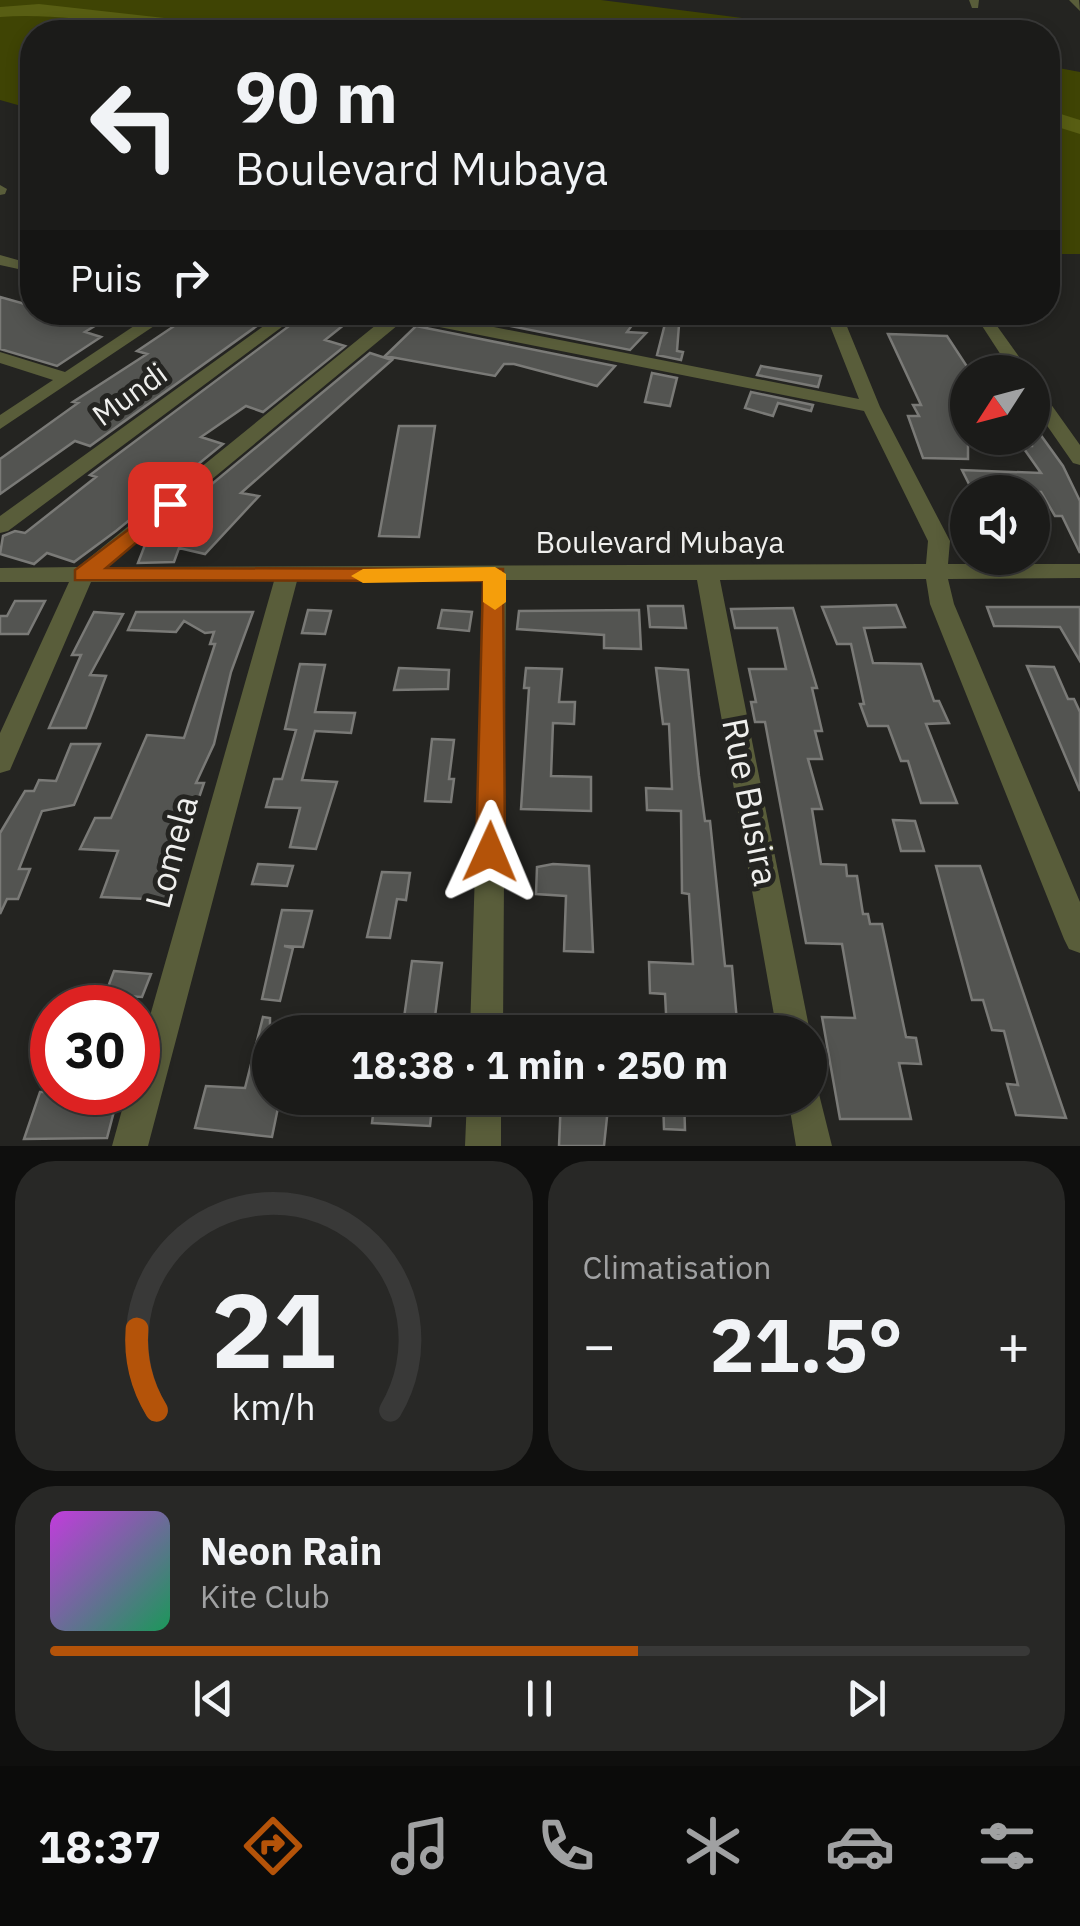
<!DOCTYPE html>
<html lang="fr">
<head>
<meta charset="utf-8">
<style>
  body { margin:0; font-family:"IBM Plex Sans",sans-serif; background:#282826; color:#f1f3f6; height:100vh; display:flex; flex-direction:column; font-size:38px; white-space:nowrap }
  * { box-sizing:border-box; margin:0 }
  p { font-size:32px; color:#a0a1a2 }
  .icon { flex:none; width:55px; height:55px; fill:none; stroke:currentColor; stroke-width:2; stroke-linecap:round; stroke-linejoin:round }
  .map { position:relative; height:1146px; overflow:hidden }
  .side { display:flex; flex-direction:column; gap:15px; padding:15px; background:#0f0f0e; flex:1 }
  .side>* { flex:none }
  .top-card { position:absolute; left:20px; top:20px; width:1040px; height:305px; border-radius:40px; box-shadow:0 5px 15px #0003,0 0 0 2px #393938; background:#1b1b19; color:#f1f3f6; overflow:hidden }
  .needle { width:65px; rotate:234deg }
  .buttons { position:absolute; left:950px; top:355px; display:grid; gap:20px }
  .buttons a { display:grid; place-items:center; width:100px; height:100px; border-radius:50%; background:#1b1b19; box-shadow:0 5px 15px #0003,0 0 0 2px #393938; font-size:50px }
  .speed { position:absolute; left:30px; top:985px; display:flex; gap:20px; font-size:50px; font-weight:700; text-align:center }
  .speed>* { display:grid; place-content:center; width:130px; height:130px; border-radius:50%; background:#1b1b19; box-shadow:0 5px 15px #0003,0 0 0 2px #393938; line-height:1 }
  .speed .limit { border:15px solid #d22; background:#fff; color:#111 }
  .pin { position:absolute; display:grid; place-items:center; width:85px; height:85px; color:#fff; margin:-42px; border-radius:20px; box-shadow:0 5px 15px #0006 }
  .me { position:absolute; width:110px; margin:-55px; rotate:1deg; stroke-linejoin:round; filter:drop-shadow(0 0 8px #0008) }
  .turn { display:flex; align-items:center; gap:35px; height:210px; padding:0 50px; font-size:45px }
  .turn .icon { width:130px; height:130px; stroke-width:2.5 }
  .turn b { display:block; font-size:70px; line-height:85px }
  .then { display:flex; align-items:center; height:95px; padding:0 50px; background:#0003; gap:20px; font-size:38px }
  .big { font-size:75px; font-weight:800; line-height:1.1 }
  .side .card { flex:1; display:flex; flex-direction:column; justify-content:center; gap:15px; min-width:0; padding:0 35px; border-radius:40px; background:#282826 }
  .side .dial { align-items:center; gap:0 }
  .dial svg { height:260px; overflow:visible; fill:none; stroke:#393938; stroke-width:7; stroke-linecap:round; text-anchor:middle }
  .dial text { fill:#f1f3f6; stroke:none }
  .song { display:flex; align-items:center; gap:30px }
  .cover { width:120px; height:120px; border-radius:15px; background:linear-gradient(135deg,hsl(290 70% 55%),hsl(150 70% 35%)) }
  .played { height:10px; border-radius:5px; background:linear-gradient(90deg,#b45309 60%,#393938 60%) }
  .keys { display:flex; justify-content:space-around; direction:ltr }
  .heat { display:flex; justify-content:space-between; align-items:center; font-size:55px; direction:ltr }
  .side .tiles { flex:1; display:grid; gap:15px; grid-template-columns:1fr 1fr }
  .card:last-child { grid-column:span 2 }
  .trip { position:absolute; left:252px; top:1015px; width:575px; height:100px; border-radius:50px; background:#1b1b19; box-shadow:0 5px 15px #0003,0 0 0 2px #393938; font-weight:800; line-height:100px; text-align:center }
  .tabs { display:flex; height:160px; justify-content:space-around; align-items:center; background:#0b0b0a; color:#a0a1a2 }
  .tabs .icon { width:70px; height:70px }
  .tabs .active { color:#b45309 }
  .tabs b { font-size:45px; color:#f1f3f6 }
  .map>svg:first-child { display:block }
  .green { fill:#3f4404 }
  .lines { fill:none; stroke-linecap:round; stroke-linejoin:round }
  .river { fill:#585e13; fill-rule:evenodd }
  .building { fill:#535451; stroke:#7a7a77; stroke-width:2.5 }
  .street { fill:#595d3a; fill-rule:evenodd }
  .route { fill:#b45309; stroke:#753606; stroke-width:2.5 }
  .slow { fill:#f59e0b }
  .labels { text-anchor:middle; stroke-width:10; stroke-linejoin:round; paint-order:stroke }
  .street-label { font-size:30px; fill:#efefed; stroke:#242421 }
  .near-street-label { font-size:35px; fill:#efefed; stroke:#242421 }
</style>
</head>
<body>
<div class="map">
<svg width="1080" height="1146" viewBox="0 0 1080 1146">
  <rect width="100%" height="100%" fill="#242421"/>
  <path class="green" d="M 0,0 L 601,0 L 853,32 L 32,32 L 32,109 L 0,100 Z
    M 1048,66 L 1080,72 L 1080,254 L 1048,254 Z"/>
  <g class="lines">
    <path class="river" d="M 39,4 L 236,26 L 245,32 C 163,37 82,11 0,17 L 0,7 Z
      M 1048,110 L 1080,120 L 1080,134 L 1048,124 Z"/>
  </g>
  <path class="building" d="M 0,297 L 32,306 L 32,312 L 56,312 L 98,324 L 85,332 L 101,337 L 57,366 L 0,349 Z
    M 195,312 L 248,312 L 268,318 L 90,446 L 75,441 L 0,494 L 0,459 L 78,403 L 73,402 L 147,354 L 137,351 Z
    M 440,312 L 613,312 L 632,317 L 627,323 L 633,324 L 627,332 L 646,333 L 630,350 Z
    M 668,312 L 680,312 L 677,351 L 683,352 L 681,360 L 657,355 Z
    M 319,316 L 345,324 L 325,340 L 345,346 L 263,412 L 246,406 L 201,437 L 223,444 L 116,531 L 74,562 L 47,553 L 34,564 L 0,554 L 3,536 L 15,531 L 25,533 L 96,477 L 90,475 L 297,320 L 308,323 Z
    M 416,326 L 615,366 L 597,386 L 514,364 L 504,364 L 495,376 L 385,356 Z
    M 888,334 L 947,336 L 968,368 L 968,459 L 923,458 L 908,416 L 919,416 L 913,405 L 921,405 Z
    M 370,353 L 392,360 L 241,493 L 259,496 L 205,554 L 179,548 L 174,562 L 138,563 L 148,537 Z
    M 761,366 L 778,369 L 821,376 L 818,387 L 757,375 Z
    M 652,373 L 677,378 L 670,406 L 645,402 Z
    M 751,392 L 813,405 L 811,411 L 778,403 L 773,416 L 745,408 Z
    M 1032,423 L 1063,466 L 1080,501 L 1080,553 L 1062,516 L 1055,516 L 1041,492 L 973,492 L 962,470 L 1041,473 L 1022,446 L 1032,446 Z
    M 399,426 L 435,426 L 419,537 L 379,536 Z
    M 15,601 L 45,601 L 28,634 L 0,634 L 0,616 L 7,616 Z
    M 896,605 L 905,627 L 864,628 L 873,663 L 921,664 L 934,701 L 939,701 L 949,723 L 926,724 L 957,803 L 921,803 L 908,761 L 901,761 L 888,726 L 868,726 L 860,704 L 864,704 L 851,644 L 837,644 L 822,607 Z
    M 648,606 L 683,606 L 686,628 L 650,627 Z
    M 987,607 L 1080,607 L 1080,661 L 1060,627 L 994,626 Z
    M 793,608 L 817,688 L 812,688 L 822,731 L 815,731 L 822,759 L 808,759 L 822,809 L 812,809 L 821,864 L 846,865 L 847,876 L 857,876 L 863,914 L 868,914 L 870,924 L 882,924 L 906,1037 L 916,1038 L 921,1064 L 899,1063 L 911,1119 L 840,1119 L 822,1017 L 855,1018 L 842,944 L 806,943 L 765,722 L 755,722 L 751,702 L 756,702 L 749,669 L 786,669 L 777,628 L 735,628 L 731,609 Z
    M 308,610 L 331,611 L 325,634 L 302,633 Z
    M 442,610 L 472,612 L 469,631 L 438,628 Z
    M 639,610 L 641,649 L 604,648 L 604,635 L 517,629 L 519,611 Z
    M 94,612 L 123,614 L 90,675 L 106,676 L 95,705 L 86,728 L 49,728 L 81,655 L 72,655 Z
    M 136,612 L 253,612 L 231,672 L 214,744 L 196,783 L 204,783 L 175,868 L 182,868 L 170,900 L 101,897 L 118,851 L 80,849 L 95,818 L 111,818 L 147,735 L 184,738 L 215,644 L 210,644 L 214,632 L 205,633 L 184,621 L 176,632 L 128,630 Z
    M 300,664 L 325,665 L 315,712 L 355,713 L 351,733 L 315,731 L 302,780 L 337,782 L 316,849 L 290,847 L 300,808 L 266,807 L 274,779 L 282,779 L 296,730 L 285,729 Z
    M 1027,666 L 1054,667 L 1068,699 L 1074,699 L 1080,712 L 1080,791 Z
    M 399,668 L 449,670 L 448,689 L 394,690 Z
    M 526,668 L 562,669 L 559,702 L 575,702 L 574,724 L 553,723 L 551,776 L 591,777 L 591,811 L 521,809 L 529,688 L 524,688 Z
    M 656,668 L 688,670 L 699,776 L 705,821 L 710,821 L 725,966 L 732,966 L 738,1032 L 667,1032 L 665,994 L 650,993 L 649,962 L 693,964 L 689,894 L 682,893 L 681,811 L 647,810 L 646,788 L 672,789 L 669,724 L 663,724 Z
    M 432,739 L 454,740 L 449,779 L 454,779 L 451,802 L 425,801 Z
    M 71,744 L 100,744 L 74,805 L 42,811 L 19,869 L 30,869 L 18,899 L 7,899 L 0,914 L 0,833 L 25,791 L 34,791 L 39,780 L 56,781 Z
    M 893,820 L 915,821 L 924,851 L 901,851 Z
    M 258,864 L 293,866 L 287,886 L 252,884 Z
    M 553,864 L 589,866 L 593,952 L 564,951 L 566,896 L 536,894 L 537,867 Z
    M 936,866 L 980,866 L 1066,1118 L 1016,1115 L 1007,1084 L 1018,1085 L 1004,1031 L 992,1030 L 983,1000 L 972,1000 Z
    M 382,872 L 410,873 L 406,900 L 397,899 L 390,938 L 367,937 Z
    M 282,910 L 312,911 L 303,947 L 284,946 L 293,948 L 280,1001 L 262,999 Z
    M 412,961 L 442,963 L 433,1032 L 402,1032 Z
    M 114,971 L 151,974 L 142,997 L 105,995 Z
    M 263,1017 L 270,1018 L 270,1098 L 280,1098 L 272,1137 L 195,1128 L 206,1086 L 245,1088 Z
    M 40,1092 L 119,1092 L 107,1138 L 24,1139 Z
    M 375,1098 L 433,1098 L 430,1126 L 372,1123 Z
    M 561,1098 L 609,1098 L 604,1146 L 559,1146 Z
    M 663,1098 L 684,1098 L 685,1130 L 664,1129 Z"/>
  <g class="lines">
    <path class="street" d="M 969,0 L 979,0 L 978,8 L 972,8 Z
      M 1069,0 L 1079,0 L 1080,11 Z
      M 0,185 L 7,189 L 5,194 L 0,195 Z
      M 0,255 L 32,264 L 32,272 L 0,265 Z
      M 155,312 L 175,312 L 0,429 L 0,415 L 53,380 L 0,363 L 0,352 L 65,372 Z
      M 283,312 L 302,312 L 8,531 L 0,533 L 0,516 Z
      M 392,312 L 418,312 L 859,399 L 825,313 L 841,312 L 880,407 L 950,541 L 948,564 L 1080,564 L 1080,578 L 948,579 L 954,604 L 1080,902 L 1080,953 L 1069,949 L 1064,939 L 930,604 L 926,579 L 720,580 L 810,1032 L 777,1032 L 697,580 L 506,580 L 503,1032 L 470,1032 L 484,580 L 297,581 L 148,1146 L 112,1146 L 127,1092 L 138,1092 L 138,1058 L 274,581 L 91,582 L 13,763 L 10,770 L 0,773 L 0,733 L 69,582 L 0,582 L 0,568 L 78,567 ZM 404,320 L 864,411 L 928,541 L 926,564 L 106,567 Z
      M 973,312 L 987,312 L 1030,372 L 1012,372 Z
      M 1032,385 L 1038,386 L 1080,445 L 1080,465 L 1073,463 L 1032,404 Z
      M 810,1083 L 817,1086 L 832,1146 L 796,1146 L 788,1098 L 810,1098 Z
      M 467,1098 L 501,1098 L 501,1146 L 465,1146 Z"/>
  </g>
  <path class="route" d="M 170,498 L 177,500 L 177,508 L 106,568 L 503,569 L 505,852 L 501,861 L 490,864 L 480,861 L 476,852 L 483,581 L 75,580 L 75,570 Z"/>
  <path class="slow" d="M 495,567 L 506,574 L 506,602 L 495,610 L 483,602 L 483,581 L 363,583 L 351,576 L 363,569 Z"/>
  <g class="labels">
    <g class="street-label">
      <text transform="translate(130 395) rotate(-36)" y="10">Mundi</text>
      <text x="660" y="553">Boulevard Mubaya</text>
    </g>
    <g class="near-street-label">
      <text transform="translate(750 802) rotate(79)" y="12">Rue Busira</text>
      <text transform="translate(172 852) rotate(-75)" y="12">Lomela</text>
    </g>
  </g>
</svg>
<div class="buttons">
<a><svg class="needle" viewBox="-14 -14 28 28"><path d="M0-13l5 13h-10z" fill="#e53935"/><path d="M0 13l5-13h-10z" fill="#a0a1a2"/></svg></a>
<a><svg class="icon" aria-label="sound" viewBox="0 0 24 24"><path d="M4 9h4l5-4v14l-5-4H4zM17 9q2 3 0 6"/></svg></a>
</div>
<div class="speed"><div class="limit">30</div></div>
<div class="pin" style="left:170px;top:504px;background:#d93025"><svg class="icon" aria-label="arrive" viewBox="0 0 24 24"><path d="M6 21V4h12l-3 4 3 4H6"/></svg></div>
<svg class="me" style="left:490px;top:852px" viewBox="-20 -20 40 40"><path d="M0-17L14 15 0 8-14 15z" fill="#b45309" stroke="#fff" stroke-width="4"/></svg>
<div class="trip">18:38 · 1 min · 250 m</div>
<div class="top-card">
<div class="turn"><svg class="icon" aria-label="left" viewBox="0 0 24 24"><path d="M17 20v-9H6M10 6l-5 5 5 5"/></svg><div><b>90 m</b>Boulevard Mubaya</div></div>
<div class="then">Puis<svg class="icon" aria-label="right" viewBox="0 0 24 24"><path d="M7 20v-9h11M14 6l5 5-5 5"/></svg></div>
</div>
</div>
<section class="side">
<div class="tiles">
<div class="card dial"><svg viewBox="0 0 100 80">
<path d="M14 69A42 42 0 1 1 86 69"/>
<path d="M14 69A42 42 0 0 1 8 44" stroke="#b45309"/>
<text x="50" y="56" font-size="32" font-weight="700">21</text>
<text x="50" y="72" font-size="11">km/h</text>
</svg></div>
<div class="card"><p>Climatisation</p>
<div class="heat"><a>−</a><b class="big">21.5°</b><a>+</a></div>
</div>
<div class="card">
<div class="song"><i class="cover"></i><div><b>Neon Rain</b><p>Kite Club</p></div></div>
<div class="played"></div>
<div class="keys"><svg class="icon" aria-label="previous" viewBox="0 0 24 24"><path d="M18 5L8 12l10 7zM5 5v14"/></svg><svg class="icon" aria-label="pause" viewBox="0 0 24 24"><path d="M8 5v14M16 5v14"/></svg><svg class="icon" aria-label="next" viewBox="0 0 24 24"><path d="M6 5l10 7-10 7zM19 5v14"/></svg></div>
</div>
</div>
</section>
<nav class="tabs">
<b>18:37</b>
<svg class="icon active" aria-label="directions" viewBox="0 0 24 24"><path d="M12 3l9 9-9 9-9-9zM9 14v-3h6M13 9l2 2-2 2"/></svg>
<svg class="icon" aria-label="music" viewBox="0 0 24 24"><path d="M9 18V5l10-2v13"/><circle cx="6" cy="18" r="3"/><circle cx="16" cy="16" r="3"/></svg>
<svg class="icon" aria-label="phone" viewBox="0 0 24 24"><path d="M5 4h4l2 5-3 2q2 4 5 5l2-3 5 2v4C11 20 4 13 5 4z"/></svg>
<svg class="icon" aria-label="climate" viewBox="0 0 24 24"><path d="M12 3v18M4 7l16 10M4 17L20 7"/></svg>
<svg class="icon" aria-label="car" viewBox="0 0 24 24"><path d="M5 17H2v-5l4-1 3-4h7l3 4 3 1v5h-3M9 17h6M6 11h13"/><circle cx="7" cy="17" r="2"/><circle cx="17" cy="17" r="2"/></svg>
<svg class="icon" aria-label="filters" viewBox="0 0 24 24"><path d="M4 7h16M4 17h16"/><circle cx="9" cy="7" r="2"/><circle cx="15" cy="17" r="2"/></svg>
</nav>
</body>
</html>
